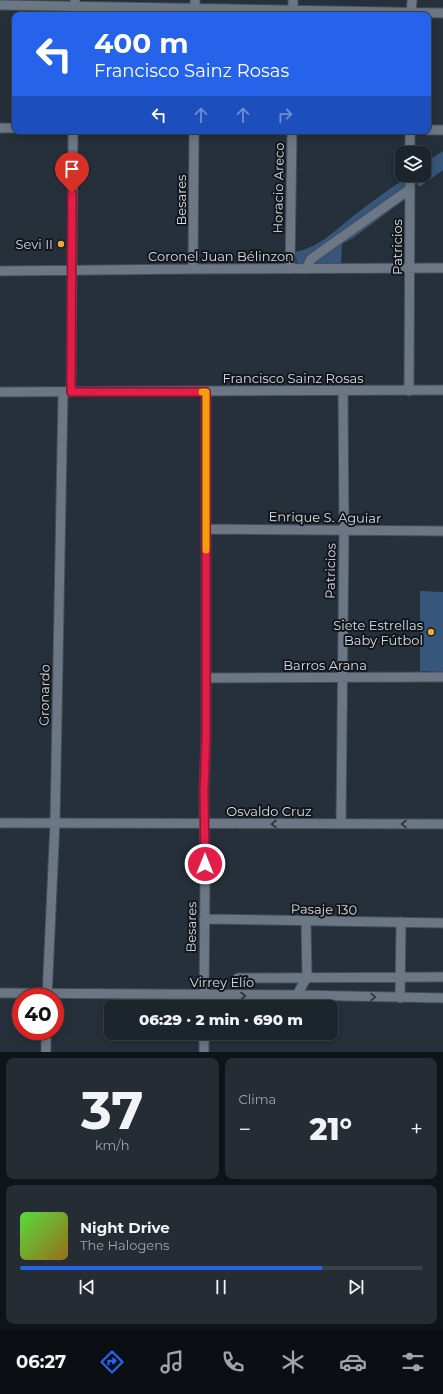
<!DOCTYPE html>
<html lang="es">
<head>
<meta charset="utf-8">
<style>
  body { margin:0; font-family:Montserrat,sans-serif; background:#252c34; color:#f1f3f6; height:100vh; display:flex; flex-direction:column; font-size:15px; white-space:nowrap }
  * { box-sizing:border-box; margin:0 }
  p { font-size:13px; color:#a0a4a9 }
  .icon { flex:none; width:22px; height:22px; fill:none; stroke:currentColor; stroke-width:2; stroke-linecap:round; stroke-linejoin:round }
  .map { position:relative; height:1052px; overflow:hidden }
  .side { display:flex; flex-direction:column; gap:6px; padding:6px; background:#0f1418; flex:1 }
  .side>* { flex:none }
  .top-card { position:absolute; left:12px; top:12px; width:419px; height:122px; border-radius:8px; box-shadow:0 2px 10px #0003,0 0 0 1px #3a4148; background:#2563eb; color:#fff; overflow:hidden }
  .controls { position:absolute; left:395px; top:146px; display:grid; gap:8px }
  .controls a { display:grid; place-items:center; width:36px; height:36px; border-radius:8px; background:#1c242c; box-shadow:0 2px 10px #0003,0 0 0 1px #3a4148; font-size:20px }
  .speed { position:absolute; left:12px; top:988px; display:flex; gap:8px; font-size:20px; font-weight:700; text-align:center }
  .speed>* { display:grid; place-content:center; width:52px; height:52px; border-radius:50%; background:#1c242c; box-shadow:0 2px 10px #0003,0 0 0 1px #3a4148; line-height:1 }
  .speed .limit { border:6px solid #d22; background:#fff; color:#111 }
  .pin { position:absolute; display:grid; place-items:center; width:34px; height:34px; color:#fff; margin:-41px -17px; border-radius:50% 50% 50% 0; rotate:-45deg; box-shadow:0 0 4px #0007 }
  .pin .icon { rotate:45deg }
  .me { position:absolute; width:44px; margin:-22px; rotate:0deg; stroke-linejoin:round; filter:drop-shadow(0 0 3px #0008) }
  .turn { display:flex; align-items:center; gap:14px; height:84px; padding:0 16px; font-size:18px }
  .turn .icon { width:52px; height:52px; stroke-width:2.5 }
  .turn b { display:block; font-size:28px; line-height:34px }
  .lanes { display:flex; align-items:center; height:38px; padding:0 16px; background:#0003; justify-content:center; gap:20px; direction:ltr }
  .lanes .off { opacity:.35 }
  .big { font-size:30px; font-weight:800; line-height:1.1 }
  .side .tile { flex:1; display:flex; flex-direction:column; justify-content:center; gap:6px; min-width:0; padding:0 14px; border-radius:8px; background:#252c34 }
  .side .dial { align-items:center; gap:0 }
  .dial b { font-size:52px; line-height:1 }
  .song { display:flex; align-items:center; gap:12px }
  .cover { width:48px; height:48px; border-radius:6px; background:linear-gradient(135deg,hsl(110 70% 55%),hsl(40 70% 35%)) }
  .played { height:4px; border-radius:2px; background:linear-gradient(90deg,#2563eb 75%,#3a4148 75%) }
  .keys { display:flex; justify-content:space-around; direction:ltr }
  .heat { display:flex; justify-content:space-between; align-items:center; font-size:22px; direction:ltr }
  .side .tiles { flex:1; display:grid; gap:6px; grid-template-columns:1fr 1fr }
  .tile:last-child { grid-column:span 2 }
  .trip { position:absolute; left:104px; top:1000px; width:234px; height:40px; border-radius:8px; background:#1c242c; box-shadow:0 2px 10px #0003,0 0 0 1px #3a4148; font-weight:800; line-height:40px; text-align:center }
  .tab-bar { display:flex; height:64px; justify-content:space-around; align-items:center; background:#0b0e12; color:#a0a4a9 }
  .tab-bar .icon { width:28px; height:28px }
  .tab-bar .selected { color:#2563eb }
  .tab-bar b { font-size:18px; color:#f1f3f6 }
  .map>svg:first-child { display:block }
  .green { fill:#37567c }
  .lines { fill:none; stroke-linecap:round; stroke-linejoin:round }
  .minor-casing { stroke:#474e59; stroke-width:11 }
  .minor { stroke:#6c7785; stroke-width:9 }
  .oneway { stroke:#2e343c }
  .route-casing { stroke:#92132f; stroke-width:10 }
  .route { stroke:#e11d48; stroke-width:7 }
  .slow { stroke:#f59e0b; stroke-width:7 }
  .poi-dot { fill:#eea83c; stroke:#13171d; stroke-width:1.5 }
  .labels { text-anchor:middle; stroke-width:4; stroke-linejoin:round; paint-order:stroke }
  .street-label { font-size:13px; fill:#d7dde5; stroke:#13171d }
  .poi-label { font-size:13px; fill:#d7dde5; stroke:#13171d; text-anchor:end }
</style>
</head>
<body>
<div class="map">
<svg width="443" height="1052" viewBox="0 0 443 1052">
  <rect width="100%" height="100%" fill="#26303b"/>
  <path class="green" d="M 443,151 L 443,170 L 421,186 L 418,186 L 415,175 L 424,175 L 424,163 Z
    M 408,177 L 408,197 L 353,238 L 342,244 L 341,265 L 301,265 L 297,263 L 295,252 C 318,248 335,231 352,217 C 370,203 389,189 408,177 Z
    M 420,591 L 443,592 L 443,672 L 420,671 Z"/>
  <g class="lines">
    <defs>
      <path id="minor" d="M 0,5 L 443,13
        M 75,15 L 75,0
        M 195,15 L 195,0
        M 293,15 L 293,0
        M 411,15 L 412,0
        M 0,128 L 15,128
        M 428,130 L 443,130
        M 410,131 L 410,153
        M 193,269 L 194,131
        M 290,269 L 292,131
        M 306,269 L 311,259 L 318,254 L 410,189
        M 0,271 L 193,269 L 443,268
        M 409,391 L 410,175
        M 0,392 L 443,390
        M 71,392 L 73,131
        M 206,529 L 443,531
        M 206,678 L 443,677
        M 0,823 L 443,824
        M 341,824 L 344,530 L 343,391
        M 204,919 L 443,923
        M 238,978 L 443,977
        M 0,993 L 297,995 L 443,998
        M 297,995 L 307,977 L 306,922
        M 47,997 L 55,822 L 63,393
        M 400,998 L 401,922
        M 204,1007 L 205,878 L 204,791 L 206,738 L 206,392
        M 204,1033 L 204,1052
        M 46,1052 L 46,1031"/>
    </defs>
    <use href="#minor" class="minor-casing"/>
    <use href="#minor" class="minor"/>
  </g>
  <defs><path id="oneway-chevron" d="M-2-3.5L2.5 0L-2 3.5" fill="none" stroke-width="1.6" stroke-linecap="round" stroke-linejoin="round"/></defs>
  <g class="oneway">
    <use href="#oneway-chevron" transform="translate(274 824) rotate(-180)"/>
    <use href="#oneway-chevron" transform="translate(404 824) rotate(-180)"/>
    <use href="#oneway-chevron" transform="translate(243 996)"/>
    <use href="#oneway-chevron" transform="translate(373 997) rotate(1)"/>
  </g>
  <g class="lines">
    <defs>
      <path id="route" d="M 72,193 L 71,392 L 206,392 L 206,738 L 204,791 L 205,864"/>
    </defs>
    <use href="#route" class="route-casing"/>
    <use href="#route" class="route"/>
    <path class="slow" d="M 202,392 L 206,392 L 206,550"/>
  </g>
  <g class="poi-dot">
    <circle cx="61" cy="244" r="4"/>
    <circle cx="431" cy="632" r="4"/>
  </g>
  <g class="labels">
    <g class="street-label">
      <text transform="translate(278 188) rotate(-89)" y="5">Horacio Areco</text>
      <text transform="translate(181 200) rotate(-90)" y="5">Besares</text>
      <text transform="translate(397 247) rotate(-90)" y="5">Patricios</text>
      <text x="221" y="261">Coronel Juan Bélinzon</text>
      <text x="293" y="383">Francisco Sainz Rosas</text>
      <text transform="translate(325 517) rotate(1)" y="5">Enrique S. Aguiar</text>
      <text transform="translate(330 571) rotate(-89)" y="5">Patricios</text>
      <text x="325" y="670">Barros Arana</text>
      <text transform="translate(44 695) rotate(-89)" y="5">Gronardo</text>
      <text x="269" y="816">Osvaldo Cruz</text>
      <text transform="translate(324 909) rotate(1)" y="5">Pasaje 130</text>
      <text transform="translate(191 927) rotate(-89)" y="5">Besares</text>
      <text x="222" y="987">Virrey Elío</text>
    </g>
    <g class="poi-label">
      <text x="53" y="249">Sevi II</text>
      <text x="423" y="630">Siete Estrellas<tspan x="423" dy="15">Baby Fútbol</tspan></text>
    </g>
  </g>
</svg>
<div class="controls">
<a><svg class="icon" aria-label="layers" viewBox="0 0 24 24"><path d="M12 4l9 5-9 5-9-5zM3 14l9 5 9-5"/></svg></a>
</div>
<div class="speed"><div class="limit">40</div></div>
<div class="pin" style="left:72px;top:193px;background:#d93025"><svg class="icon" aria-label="arrive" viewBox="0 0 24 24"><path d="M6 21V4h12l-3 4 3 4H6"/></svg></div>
<svg class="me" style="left:205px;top:864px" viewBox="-20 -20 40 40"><circle r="17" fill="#e11d48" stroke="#fff" stroke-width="3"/><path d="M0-11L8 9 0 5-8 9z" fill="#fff"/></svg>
<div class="trip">06:29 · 2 min · 690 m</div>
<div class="top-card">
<div class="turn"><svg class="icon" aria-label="left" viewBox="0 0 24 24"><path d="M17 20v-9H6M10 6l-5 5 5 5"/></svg><div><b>400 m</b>Francisco Sainz Rosas</div></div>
<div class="lanes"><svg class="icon" aria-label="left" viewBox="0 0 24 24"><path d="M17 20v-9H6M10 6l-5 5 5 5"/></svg><svg class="icon off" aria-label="ahead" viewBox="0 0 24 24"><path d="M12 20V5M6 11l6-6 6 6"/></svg><svg class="icon off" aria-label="ahead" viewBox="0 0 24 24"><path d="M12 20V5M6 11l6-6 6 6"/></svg><svg class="icon off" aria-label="right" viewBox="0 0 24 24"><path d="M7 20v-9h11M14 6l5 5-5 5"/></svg></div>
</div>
</div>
<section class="side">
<div class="tiles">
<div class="tile dial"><b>37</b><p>km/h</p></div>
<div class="tile"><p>Clima</p>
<div class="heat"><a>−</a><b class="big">21°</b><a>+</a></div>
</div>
<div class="tile">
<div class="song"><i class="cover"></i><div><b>Night Drive</b><p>The Halogens</p></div></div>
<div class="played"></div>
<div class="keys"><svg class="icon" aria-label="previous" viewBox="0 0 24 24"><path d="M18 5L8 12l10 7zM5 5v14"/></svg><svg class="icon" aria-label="pause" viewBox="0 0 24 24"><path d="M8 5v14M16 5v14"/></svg><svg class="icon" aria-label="next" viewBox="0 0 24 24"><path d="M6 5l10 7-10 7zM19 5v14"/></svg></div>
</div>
</div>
</section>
<nav class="tab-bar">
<b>06:27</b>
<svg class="icon selected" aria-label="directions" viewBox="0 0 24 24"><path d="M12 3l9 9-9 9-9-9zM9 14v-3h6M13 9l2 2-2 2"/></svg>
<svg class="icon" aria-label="music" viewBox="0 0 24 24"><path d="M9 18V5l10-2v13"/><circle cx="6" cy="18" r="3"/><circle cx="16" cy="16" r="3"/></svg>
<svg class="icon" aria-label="phone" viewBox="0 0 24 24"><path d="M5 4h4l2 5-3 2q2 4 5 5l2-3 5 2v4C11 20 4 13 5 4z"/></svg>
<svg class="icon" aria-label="climate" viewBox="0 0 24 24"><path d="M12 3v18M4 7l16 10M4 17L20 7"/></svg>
<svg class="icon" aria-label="car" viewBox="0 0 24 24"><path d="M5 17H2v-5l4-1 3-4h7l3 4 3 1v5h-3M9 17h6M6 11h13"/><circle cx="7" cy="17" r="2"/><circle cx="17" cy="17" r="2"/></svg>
<svg class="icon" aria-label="filters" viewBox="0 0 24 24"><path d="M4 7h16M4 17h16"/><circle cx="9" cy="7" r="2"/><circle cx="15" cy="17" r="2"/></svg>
</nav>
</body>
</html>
